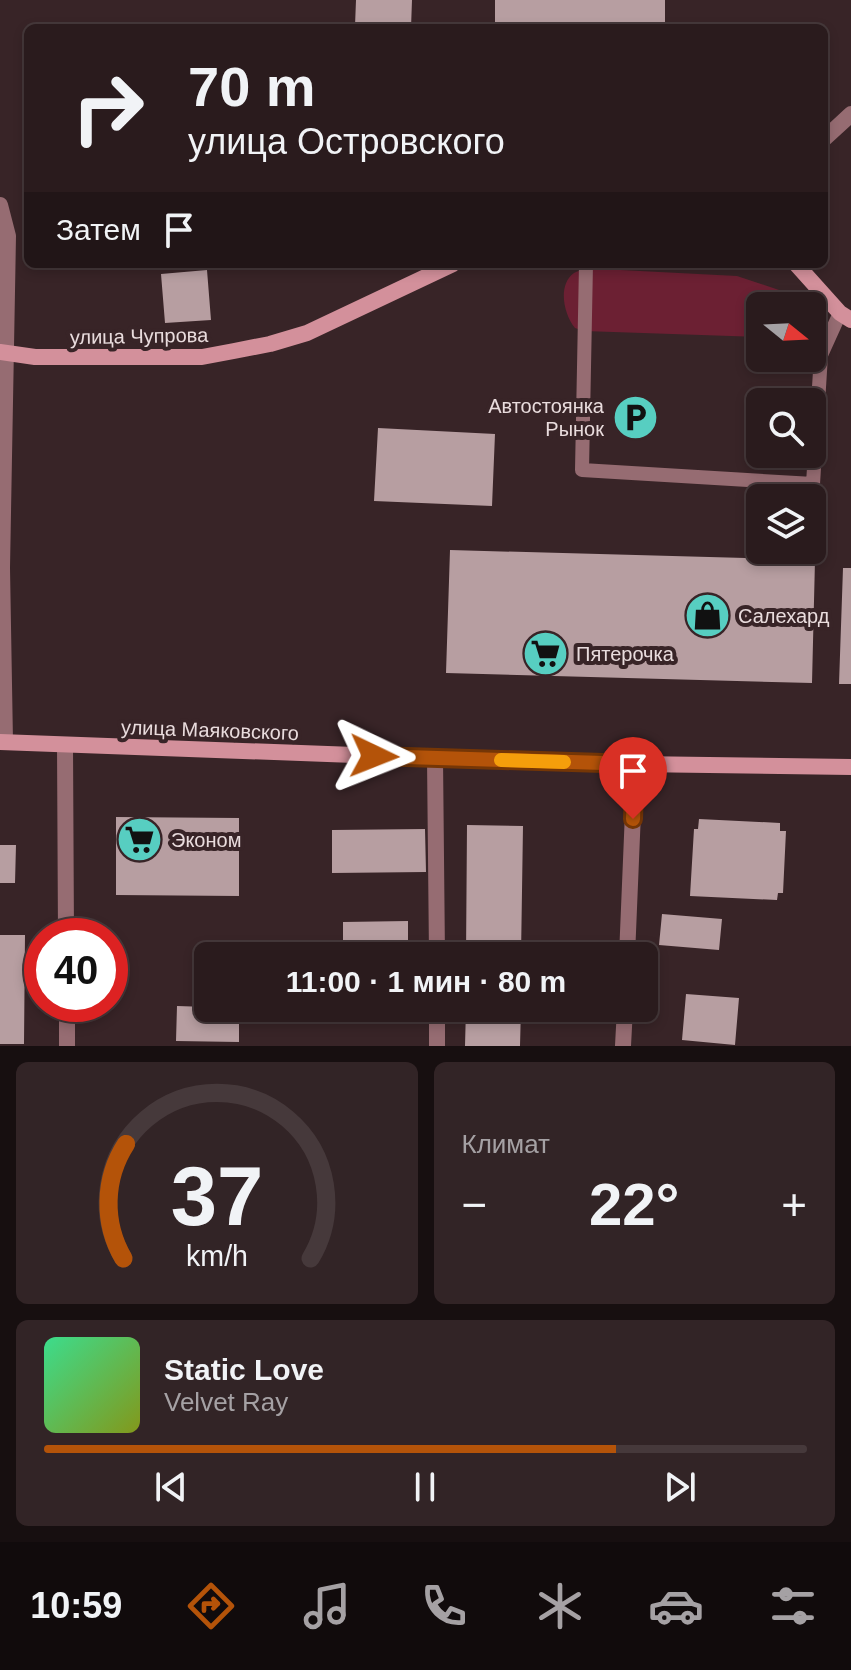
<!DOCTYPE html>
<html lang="ru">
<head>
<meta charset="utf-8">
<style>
  body { margin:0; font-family:Arial,sans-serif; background:#322426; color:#f1f3f6; height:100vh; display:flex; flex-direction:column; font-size:30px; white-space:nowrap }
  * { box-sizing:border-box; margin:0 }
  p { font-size:26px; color:#a5a1a4 }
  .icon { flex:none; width:44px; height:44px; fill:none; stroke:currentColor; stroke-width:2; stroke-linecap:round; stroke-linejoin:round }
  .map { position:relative; height:1046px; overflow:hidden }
  .sheet { display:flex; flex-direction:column; gap:16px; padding:16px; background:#170f10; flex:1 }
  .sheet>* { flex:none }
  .hud { position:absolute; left:24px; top:24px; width:804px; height:244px; border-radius:12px; box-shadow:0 4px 12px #0003,0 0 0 2px #46393b; background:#2a1b1d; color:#f1f3f6; overflow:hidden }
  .needle { width:52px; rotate:108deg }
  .controls { position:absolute; left:746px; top:292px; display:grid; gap:16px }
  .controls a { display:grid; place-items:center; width:80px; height:80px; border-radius:12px; background:#2a1b1d; box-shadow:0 4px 12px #0003,0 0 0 2px #46393b; font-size:40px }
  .speed { position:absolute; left:24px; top:918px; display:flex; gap:16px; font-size:40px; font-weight:700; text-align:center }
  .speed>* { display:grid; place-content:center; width:104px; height:104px; border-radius:50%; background:#2a1b1d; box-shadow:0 4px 12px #0003,0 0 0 2px #46393b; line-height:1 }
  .speed .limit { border:12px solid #d22; background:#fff; color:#111 }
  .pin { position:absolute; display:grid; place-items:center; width:68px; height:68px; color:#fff; margin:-82px -34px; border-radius:50% 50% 50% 0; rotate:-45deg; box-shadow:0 0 8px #0007 }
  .pin .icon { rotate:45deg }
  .me { position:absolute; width:88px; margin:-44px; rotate:92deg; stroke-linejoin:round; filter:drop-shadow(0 0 6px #0008) }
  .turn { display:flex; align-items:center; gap:28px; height:168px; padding:0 32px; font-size:36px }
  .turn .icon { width:104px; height:104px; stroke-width:2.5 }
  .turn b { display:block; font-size:56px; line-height:68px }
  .then { display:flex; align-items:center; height:76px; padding:0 32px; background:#0003; gap:16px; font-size:30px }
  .big { font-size:60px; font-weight:600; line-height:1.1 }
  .sheet .widget { flex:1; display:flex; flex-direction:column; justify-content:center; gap:12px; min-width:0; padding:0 28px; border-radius:12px; background:#322426 }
  .sheet .dial { align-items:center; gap:0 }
  .dial svg { height:208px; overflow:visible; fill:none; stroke:#46393b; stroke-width:7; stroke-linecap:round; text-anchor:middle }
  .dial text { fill:#f1f3f6; stroke:none }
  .song { display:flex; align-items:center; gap:24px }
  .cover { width:96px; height:96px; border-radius:12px; background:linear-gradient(135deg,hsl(150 70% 55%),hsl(70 70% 35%)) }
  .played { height:8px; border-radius:4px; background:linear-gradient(90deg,#b45309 75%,#46393b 75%) }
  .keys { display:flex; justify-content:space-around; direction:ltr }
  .heat { display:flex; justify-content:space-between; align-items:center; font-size:44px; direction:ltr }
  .sheet .tiles { flex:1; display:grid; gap:16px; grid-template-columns:1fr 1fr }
  .widget:last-child { grid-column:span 2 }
  .trip { position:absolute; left:194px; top:942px; width:464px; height:80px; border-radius:12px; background:#2a1b1d; box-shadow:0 4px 12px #0003,0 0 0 2px #46393b; font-weight:600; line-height:80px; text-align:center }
  .dock { display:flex; height:128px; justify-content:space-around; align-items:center; background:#110b0c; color:#a5a1a4 }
  .dock .icon { width:56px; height:56px }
  .dock .selected { color:#b45309 }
  .dock b { font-size:36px; color:#f1f3f6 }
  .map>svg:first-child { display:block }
  .green { fill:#6c2033 }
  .building { fill:#b79ea1 }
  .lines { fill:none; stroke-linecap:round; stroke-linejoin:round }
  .lane { stroke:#966c72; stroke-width:14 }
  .street { stroke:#966c72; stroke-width:16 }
  .secondary { stroke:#d3909b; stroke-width:16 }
  .route-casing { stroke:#753606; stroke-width:20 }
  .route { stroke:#b45309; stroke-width:14 }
  .slow { stroke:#f59e0b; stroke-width:14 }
  .labels { text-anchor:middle; stroke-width:8; stroke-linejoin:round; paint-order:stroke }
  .street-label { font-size:20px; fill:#e9dcdd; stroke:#382427 }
  .poi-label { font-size:20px; fill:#e9dcdd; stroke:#382427; text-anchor:start }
</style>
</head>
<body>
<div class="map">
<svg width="851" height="1046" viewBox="0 0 851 1046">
  <rect width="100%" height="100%" fill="#382427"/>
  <path class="green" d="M 601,269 L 737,276 L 785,292 L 797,299 L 803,306 L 760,306 L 760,337 L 584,331 L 575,328 C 564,315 557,285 574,273 C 582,268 592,270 601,269 Z"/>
  <path class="building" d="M 356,0 L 412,0 L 411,28 L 355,26 Z
    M 495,0 L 665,0 L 665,28 L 495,28 Z
    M 207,270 L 211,320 L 165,323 L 161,274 Z
    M 378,428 L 495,434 L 492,506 L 374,501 Z
    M 450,550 L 815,560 L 812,683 L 446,673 Z
    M 843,568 L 851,568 L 851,684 L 839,684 Z
    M 116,817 L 239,818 L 239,896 L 116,895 Z
    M 699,819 L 780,823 L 780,831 L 786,831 L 783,893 L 778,893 L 777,900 L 690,896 L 694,829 L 698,829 Z
    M 467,825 L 523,826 L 521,956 L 466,956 Z
    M 425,829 L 426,872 L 332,873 L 332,830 Z
    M 0,845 L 16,845 L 15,883 L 0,883 Z
    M 662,914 L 722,919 L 719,950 L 659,945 Z
    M 408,921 L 408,954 L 343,954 L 343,922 Z
    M 0,935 L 25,935 L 24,1044 L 0,1044 Z
    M 686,994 L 739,998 L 735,1045 L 682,1040 Z
    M 177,1006 L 239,1008 L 239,1042 L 176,1041 Z
    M 466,1008 L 521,1008 L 520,1046 L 465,1046 Z"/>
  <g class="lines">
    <path class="lane" d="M 586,264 L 582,470 L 813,484 L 821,355 L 840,313"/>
    <path class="street" d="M 824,139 L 851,114
      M 0,205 L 8,236 L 2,568 L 5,742
      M 65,745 L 66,936
      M 435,758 L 437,956
      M 627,956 L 635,764
      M 67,1004 L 67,1046
      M 437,1008 L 437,1046
      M 623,1046 L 625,1008"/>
    <path class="secondary" d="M 796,264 L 840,313 L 851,320
      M 0,352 L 35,357 L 202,357 L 234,351 L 270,344 L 307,333 L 453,264
      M 0,742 L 435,758 L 635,764 L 851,767"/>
  </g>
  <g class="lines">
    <defs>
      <path id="route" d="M 374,756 L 635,764 L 633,819"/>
    </defs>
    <use href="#route" class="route-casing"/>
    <use href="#route" class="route"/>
    <path class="slow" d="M 501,760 L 564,762"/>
  </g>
  <defs>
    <symbol id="parking-disc" viewBox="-11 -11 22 22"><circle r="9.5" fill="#57cec1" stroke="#382427"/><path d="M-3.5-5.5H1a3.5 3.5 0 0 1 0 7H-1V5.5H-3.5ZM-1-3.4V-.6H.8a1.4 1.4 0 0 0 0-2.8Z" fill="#111"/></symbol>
    <symbol id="shop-disc" viewBox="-11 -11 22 22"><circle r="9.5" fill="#57cec1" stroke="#382427"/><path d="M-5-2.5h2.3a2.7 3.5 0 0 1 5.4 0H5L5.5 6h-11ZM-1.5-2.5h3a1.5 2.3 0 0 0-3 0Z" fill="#111"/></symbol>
    <symbol id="supermarket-disc" viewBox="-11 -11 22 22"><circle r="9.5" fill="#57cec1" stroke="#382427"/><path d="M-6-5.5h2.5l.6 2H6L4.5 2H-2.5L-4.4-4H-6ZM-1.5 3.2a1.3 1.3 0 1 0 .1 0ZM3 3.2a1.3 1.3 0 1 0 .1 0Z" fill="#111"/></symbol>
  </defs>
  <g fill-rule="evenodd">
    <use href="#parking-disc" x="610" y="392" width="51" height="51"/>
    <use href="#shop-disc" x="682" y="590" width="51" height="51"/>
    <use href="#supermarket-disc" x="520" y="628" width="51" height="51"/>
    <use href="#supermarket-disc" x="114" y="814" width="51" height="51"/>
  </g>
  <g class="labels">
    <g class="street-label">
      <text transform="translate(139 336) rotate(-1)" y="7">улица Чупрова</text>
      <text transform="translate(210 730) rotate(2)" y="7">улица Маяковского</text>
    </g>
    <g class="poi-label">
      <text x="604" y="413" text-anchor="end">Автостоянка<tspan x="604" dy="23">Рынок</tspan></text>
      <text x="738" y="623">Салехард</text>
      <text x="576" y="661">Пятерочка</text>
      <text x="171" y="847">Эконом</text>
    </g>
  </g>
</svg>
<div class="controls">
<a><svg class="needle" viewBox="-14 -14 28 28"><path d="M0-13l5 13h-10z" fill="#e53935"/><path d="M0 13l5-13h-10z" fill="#a5a1a4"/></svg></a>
<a><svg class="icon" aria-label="search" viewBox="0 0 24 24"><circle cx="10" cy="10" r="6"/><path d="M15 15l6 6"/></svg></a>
<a><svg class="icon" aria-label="layers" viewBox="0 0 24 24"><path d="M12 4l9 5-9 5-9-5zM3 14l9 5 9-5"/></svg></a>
</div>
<div class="speed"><div class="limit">40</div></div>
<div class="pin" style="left:633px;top:819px;background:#d93025"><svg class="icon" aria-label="arrive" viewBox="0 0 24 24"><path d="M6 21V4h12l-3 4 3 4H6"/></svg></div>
<svg class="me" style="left:374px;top:756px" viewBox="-20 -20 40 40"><path d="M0-17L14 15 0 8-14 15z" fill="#b45309" stroke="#fff" stroke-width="4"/></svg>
<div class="trip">11:00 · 1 мин · 80 m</div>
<div class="hud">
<div class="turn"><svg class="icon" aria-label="right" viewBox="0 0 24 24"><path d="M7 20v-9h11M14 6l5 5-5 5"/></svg><div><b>70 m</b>улица Островского</div></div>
<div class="then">Затем<svg class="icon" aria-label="arrive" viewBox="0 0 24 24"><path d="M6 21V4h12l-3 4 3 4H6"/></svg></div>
</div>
</div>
<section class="sheet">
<div class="tiles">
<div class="widget dial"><svg viewBox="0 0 100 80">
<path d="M14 69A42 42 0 1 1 86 69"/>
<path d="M14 69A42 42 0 0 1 15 25" stroke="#b45309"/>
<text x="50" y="56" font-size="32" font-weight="700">37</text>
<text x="50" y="72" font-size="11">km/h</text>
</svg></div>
<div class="widget"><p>Климат</p>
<div class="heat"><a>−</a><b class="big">22°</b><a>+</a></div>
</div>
<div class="widget">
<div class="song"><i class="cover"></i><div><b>Static Love</b><p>Velvet Ray</p></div></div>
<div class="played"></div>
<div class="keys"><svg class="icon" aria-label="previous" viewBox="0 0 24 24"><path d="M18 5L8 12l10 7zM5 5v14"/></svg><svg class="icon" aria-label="pause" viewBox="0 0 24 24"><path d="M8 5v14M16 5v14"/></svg><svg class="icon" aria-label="next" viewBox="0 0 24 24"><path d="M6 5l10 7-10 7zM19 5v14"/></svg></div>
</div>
</div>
</section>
<nav class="dock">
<b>10:59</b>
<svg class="icon selected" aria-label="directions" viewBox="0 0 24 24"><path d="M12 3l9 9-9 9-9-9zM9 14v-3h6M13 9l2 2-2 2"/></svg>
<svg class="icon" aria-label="music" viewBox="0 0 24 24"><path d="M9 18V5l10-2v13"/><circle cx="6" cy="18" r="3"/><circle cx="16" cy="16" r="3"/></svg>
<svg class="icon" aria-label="phone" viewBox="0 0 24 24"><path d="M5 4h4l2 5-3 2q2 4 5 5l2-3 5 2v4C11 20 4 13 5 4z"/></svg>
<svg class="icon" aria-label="climate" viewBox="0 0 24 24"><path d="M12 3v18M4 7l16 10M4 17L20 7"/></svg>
<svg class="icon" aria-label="car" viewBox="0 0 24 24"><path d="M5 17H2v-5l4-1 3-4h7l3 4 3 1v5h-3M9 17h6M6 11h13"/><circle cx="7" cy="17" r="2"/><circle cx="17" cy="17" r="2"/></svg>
<svg class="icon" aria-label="filters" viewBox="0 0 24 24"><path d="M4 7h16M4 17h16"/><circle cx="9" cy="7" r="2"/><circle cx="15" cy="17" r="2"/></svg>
</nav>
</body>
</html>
